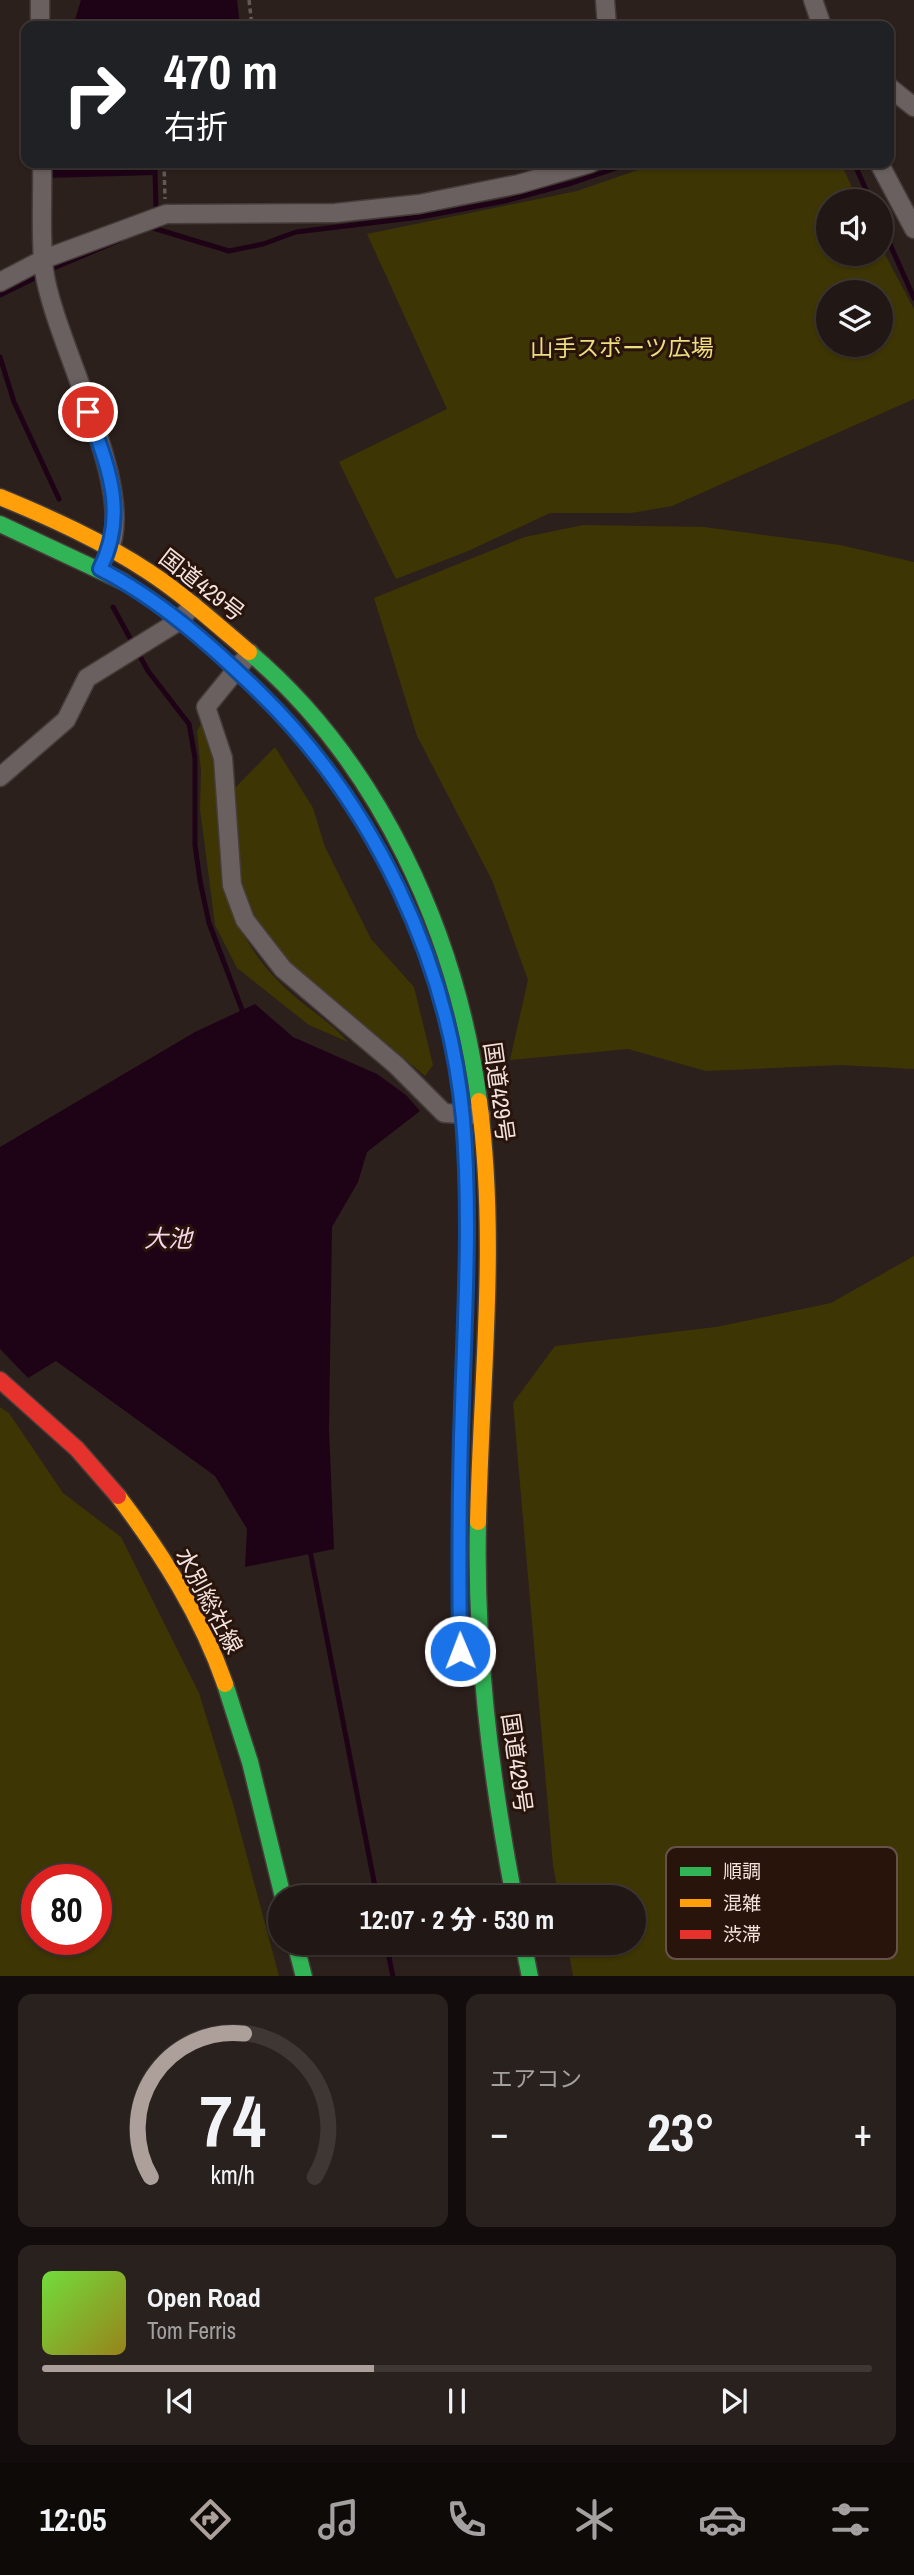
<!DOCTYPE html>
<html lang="ja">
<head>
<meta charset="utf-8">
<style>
  body { margin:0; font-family:"Archivo Narrow","Noto Sans JP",sans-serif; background:#29211e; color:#f1f3f6; height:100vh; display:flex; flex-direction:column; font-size:26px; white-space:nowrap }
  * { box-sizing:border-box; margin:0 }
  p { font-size:23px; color:#a2a0a0 }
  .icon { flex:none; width:38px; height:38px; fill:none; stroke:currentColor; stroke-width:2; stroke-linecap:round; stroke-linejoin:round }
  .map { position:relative; height:1976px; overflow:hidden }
  .drawer { display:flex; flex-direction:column; gap:18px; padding:18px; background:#120d0c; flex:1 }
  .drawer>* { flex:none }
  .top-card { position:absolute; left:21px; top:21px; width:873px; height:147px; border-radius:14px; box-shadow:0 2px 5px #0004,0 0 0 2px #3e3734; background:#202124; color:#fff; overflow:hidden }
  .controls { position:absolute; left:816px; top:189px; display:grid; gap:14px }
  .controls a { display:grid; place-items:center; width:77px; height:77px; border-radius:50%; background:#211815; box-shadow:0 2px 5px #0004,0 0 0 2px #3e3734; font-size:35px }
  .speed { position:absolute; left:21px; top:1864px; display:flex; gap:14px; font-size:35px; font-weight:700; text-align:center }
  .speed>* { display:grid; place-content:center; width:91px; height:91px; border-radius:50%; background:#211815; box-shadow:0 2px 5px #0004,0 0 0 2px #3e3734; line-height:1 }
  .speed .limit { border:10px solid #d22; background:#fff; color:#111 }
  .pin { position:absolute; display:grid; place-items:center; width:60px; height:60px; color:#fff; margin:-30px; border:4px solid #fff; border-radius:50%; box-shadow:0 2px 7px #0007 }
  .me { position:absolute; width:77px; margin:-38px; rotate:359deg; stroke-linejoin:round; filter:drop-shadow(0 0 5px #0008) }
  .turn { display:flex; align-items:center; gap:24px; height:147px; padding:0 28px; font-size:32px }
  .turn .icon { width:91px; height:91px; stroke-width:2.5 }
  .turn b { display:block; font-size:49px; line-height:60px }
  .big { font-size:52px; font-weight:800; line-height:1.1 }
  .drawer .widget { flex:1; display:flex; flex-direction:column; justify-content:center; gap:10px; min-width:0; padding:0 24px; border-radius:14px; background:#29211e }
  .drawer .dial { align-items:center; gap:0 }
  .dial svg { height:182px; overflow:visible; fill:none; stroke:#3e3734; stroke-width:7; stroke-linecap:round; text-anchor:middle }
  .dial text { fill:#f1f3f6; stroke:none }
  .song { display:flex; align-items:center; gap:21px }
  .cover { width:84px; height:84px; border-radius:10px; background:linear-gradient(135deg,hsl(100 70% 55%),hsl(50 70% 35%)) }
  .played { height:7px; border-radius:4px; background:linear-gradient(90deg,#ad9f9a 40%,#3e3734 40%) }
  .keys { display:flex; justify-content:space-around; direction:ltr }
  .heat { display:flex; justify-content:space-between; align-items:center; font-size:38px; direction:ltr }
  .drawer .tiles { flex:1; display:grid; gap:18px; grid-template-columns:1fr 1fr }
  .widget:last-child { grid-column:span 2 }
  .trip { position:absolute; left:268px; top:1885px; width:378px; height:70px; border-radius:35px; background:#211815; box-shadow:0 2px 5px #0004,0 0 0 2px #3e3734; font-weight:800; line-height:70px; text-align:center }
  .menu { display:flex; height:112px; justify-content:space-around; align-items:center; background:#0d0a08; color:#a2a0a0 }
  .menu .icon { width:49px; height:49px }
  .menu .selected { color:#ad9f9a }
  .menu b { font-size:32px; color:#f1f3f6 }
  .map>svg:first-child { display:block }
  .green { fill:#3e3504; fill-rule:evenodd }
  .water { fill:#1e0316 }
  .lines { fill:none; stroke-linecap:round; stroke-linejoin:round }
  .stream { stroke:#1e0316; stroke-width:5 }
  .street-casing { stroke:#463c39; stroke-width:21 }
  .fast-casing { stroke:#463c39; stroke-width:19 }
  .slow-casing { stroke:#463c39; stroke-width:19 }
  .jam-casing { stroke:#463c39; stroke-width:19 }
  .path { stroke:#635958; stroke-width:3.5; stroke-dasharray:5 3.5; stroke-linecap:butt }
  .street { stroke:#6a6060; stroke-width:18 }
  .fast { stroke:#30b455; stroke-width:16 }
  .slow { stroke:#ff9f0a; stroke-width:16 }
  .jam { stroke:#e5322d; stroke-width:16 }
  .route-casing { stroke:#114b97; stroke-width:18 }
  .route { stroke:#1a73e8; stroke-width:12 }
  .labels { text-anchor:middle; stroke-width:6; stroke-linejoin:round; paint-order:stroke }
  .park-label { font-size:23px; fill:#eede80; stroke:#29140c }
  .street-label { font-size:23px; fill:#f3e3de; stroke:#29140c }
  .water-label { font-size:24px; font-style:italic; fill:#f8d6eb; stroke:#29140c }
  .key { fill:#29140c; stroke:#66524b; stroke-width:2 }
  .key-label { font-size:19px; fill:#f3e3de }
</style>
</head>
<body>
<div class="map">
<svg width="914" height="1977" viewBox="0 0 914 1977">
  <rect width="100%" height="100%" fill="#2c201c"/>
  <path class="green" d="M 658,163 L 841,163 L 858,201 L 828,201 L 828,254 L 880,254 L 880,245 L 914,309 L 914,399 L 672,506 L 631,513 L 550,513 L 468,551 L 396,579 L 339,462 L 447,409 L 367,234 L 577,191 ZM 880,292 L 880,345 L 828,345 L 828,292 Z
    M 583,525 L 704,527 L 840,545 L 914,562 L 914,1069 L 839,1065 L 706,1071 L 628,1049 L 510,1060 L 528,980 L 492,880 L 417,736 L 374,598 L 525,537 Z
    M 201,724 C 227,757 212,849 225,892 C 239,935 264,972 299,1000 C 316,1014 333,1025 348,1042 L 309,1025 L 237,968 L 215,925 L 200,809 L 201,771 L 197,731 Z
    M 275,747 L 313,808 L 325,847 L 371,939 L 414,987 L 433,1065 L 425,1076 L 278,952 L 254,919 L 240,883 L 235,788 Z
    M 914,1256 L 914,1976 L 573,1976 L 567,1943 L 634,1942 L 634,1897 L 559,1897 L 553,1865 L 513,1403 L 555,1346 L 716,1327 L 831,1303 Z
    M 0,1407 L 9,1413 L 63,1493 L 121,1537 L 199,1693 L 233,1804 L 279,1976 L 0,1976 ZM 37,1880 L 96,1880 L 96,1939 L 37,1939 Z"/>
  <path class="water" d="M 81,0 L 237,0 L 240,26 L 73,26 Z
    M 48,163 L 158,163 L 156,175 L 48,178 Z
    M 255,1004 L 293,1037 L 377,1074 L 406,1095 L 420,1111 L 367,1152 L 358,1182 L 332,1227 L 329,1429 L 334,1549 L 245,1567 L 247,1529 L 215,1476 L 56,1361 L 28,1378 L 0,1349 L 0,1147 L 195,1032 Z"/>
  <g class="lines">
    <path class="stream" d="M 854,163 L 871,201
      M 155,171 L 156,209
      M 880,222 L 914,298
      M 153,228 L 229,251 L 263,244 L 296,232 L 420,217 L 505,201 L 572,183 L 631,163
      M 49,270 L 120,240
      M 0,295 L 41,275
      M 0,357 L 14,402 L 59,499
      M 113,607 L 148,671 L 189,724 L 195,758 L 195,845 L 200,881 L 209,923 L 244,1015
      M 309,1546 L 377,1897
      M 386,1942 L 393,1977"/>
    <defs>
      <path id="street" d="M 40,0 L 40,26
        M 605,0 L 607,26
        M 813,0 L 822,26
        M 889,87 L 914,107
        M 42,163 C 43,198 40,236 44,270 C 54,343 139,490 108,553
        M 879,163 L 914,229
        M 0,282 L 44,259 L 166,214 L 335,213 L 419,204 L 519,184 L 591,163
        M 250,653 L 206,707 L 223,758 L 232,885 L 245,920 L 283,969 L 396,1065 L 444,1113 L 481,1115
        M 0,777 L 66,720 L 87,678 L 179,621 L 193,605"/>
      <path id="fast" d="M 0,524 L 124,582
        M 249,652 C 379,762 457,934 479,1101
        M 478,1522 C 475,1649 490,1772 514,1897
        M 225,1684 L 250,1762 L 283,1897
        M 295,1942 L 304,1977
        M 523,1942 L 530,1977"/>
      <path id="slow" d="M 0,497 C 51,518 102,541 149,572 C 184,595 216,624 249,652
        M 118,1496 C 162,1554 201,1615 225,1684
        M 478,1522 C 481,1381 498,1242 479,1101"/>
      <path id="jam" d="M 0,1380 L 77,1449 L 118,1496"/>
    </defs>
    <use href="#street" class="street-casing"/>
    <use href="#fast" class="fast-casing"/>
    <use href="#slow" class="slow-casing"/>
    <use href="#jam" class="jam-casing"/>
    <path class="path" d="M 249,0 L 252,26
      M 164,163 L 165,199"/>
    <use href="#street" class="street"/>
    <use href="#fast" class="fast"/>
    <use href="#slow" class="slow"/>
    <use href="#jam" class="jam"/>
  </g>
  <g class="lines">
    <defs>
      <path id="route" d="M 88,412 C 108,467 128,513 100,569 C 159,599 212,646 259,692 C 372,802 449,961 463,1119 C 471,1215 465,1310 462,1406 C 459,1488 459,1569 460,1651"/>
    </defs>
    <use href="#route" class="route-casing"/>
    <use href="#route" class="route"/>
  </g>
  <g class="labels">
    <g class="park-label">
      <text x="622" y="356">山手スポーツ広場</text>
    </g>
    <g class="street-label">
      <text transform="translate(202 585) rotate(38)" y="8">国道429号</text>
      <text transform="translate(499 1092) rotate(82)" y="8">国道429号</text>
      <text transform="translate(209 1601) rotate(62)" y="8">水別総社線</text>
      <text transform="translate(517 1763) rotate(82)" y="8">国道429号</text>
    </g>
    <g class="water-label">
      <text x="168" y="1247">大池</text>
    </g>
  </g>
  <rect x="666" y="1847" width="231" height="112" rx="10" class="key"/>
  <rect x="680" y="1867" width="31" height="9" fill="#30b455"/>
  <rect x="680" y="1899" width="31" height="8" fill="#ff9f0a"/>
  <rect x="680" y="1930" width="31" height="9" fill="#e5322d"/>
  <g class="key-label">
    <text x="723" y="1878">順調</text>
    <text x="723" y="1910">混雑</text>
    <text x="723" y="1941">渋滞</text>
  </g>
</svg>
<div class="controls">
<a><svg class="icon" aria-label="sound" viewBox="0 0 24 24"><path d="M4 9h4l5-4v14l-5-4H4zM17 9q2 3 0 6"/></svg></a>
<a><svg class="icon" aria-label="layers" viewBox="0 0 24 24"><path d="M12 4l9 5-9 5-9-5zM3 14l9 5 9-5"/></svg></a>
</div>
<div class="speed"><div class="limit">80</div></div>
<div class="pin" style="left:88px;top:412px;background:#d93025"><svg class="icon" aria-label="arrive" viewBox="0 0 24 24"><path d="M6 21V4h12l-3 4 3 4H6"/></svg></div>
<svg class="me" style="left:460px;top:1651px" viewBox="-20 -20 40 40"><circle r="17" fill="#1a73e8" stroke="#fff" stroke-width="3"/><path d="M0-11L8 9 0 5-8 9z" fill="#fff"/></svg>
<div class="trip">12:07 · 2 分 · 530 m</div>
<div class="top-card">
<div class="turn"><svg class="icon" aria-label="right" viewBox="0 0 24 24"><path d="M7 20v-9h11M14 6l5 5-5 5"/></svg><div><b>470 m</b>右折</div></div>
</div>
</div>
<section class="drawer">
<div class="tiles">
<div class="widget dial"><svg viewBox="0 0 100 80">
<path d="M14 69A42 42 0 1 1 86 69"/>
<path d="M14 69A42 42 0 0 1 55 6" stroke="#ad9f9a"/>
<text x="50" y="56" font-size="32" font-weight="700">74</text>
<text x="50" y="72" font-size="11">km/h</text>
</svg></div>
<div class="widget"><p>エアコン</p>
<div class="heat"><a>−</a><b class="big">23°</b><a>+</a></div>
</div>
<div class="widget">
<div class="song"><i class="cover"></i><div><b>Open Road</b><p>Tom Ferris</p></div></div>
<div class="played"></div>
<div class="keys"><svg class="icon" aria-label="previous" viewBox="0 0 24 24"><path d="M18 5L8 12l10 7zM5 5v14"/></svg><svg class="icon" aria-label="pause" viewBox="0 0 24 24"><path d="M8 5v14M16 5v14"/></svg><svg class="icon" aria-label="next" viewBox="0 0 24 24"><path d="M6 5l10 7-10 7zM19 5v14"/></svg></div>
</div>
</div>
</section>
<nav class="menu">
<b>12:05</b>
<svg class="icon selected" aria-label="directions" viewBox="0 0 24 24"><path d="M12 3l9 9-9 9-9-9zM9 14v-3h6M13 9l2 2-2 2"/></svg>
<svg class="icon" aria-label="music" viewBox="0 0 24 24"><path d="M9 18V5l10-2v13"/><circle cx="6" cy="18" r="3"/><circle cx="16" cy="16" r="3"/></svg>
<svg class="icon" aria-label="phone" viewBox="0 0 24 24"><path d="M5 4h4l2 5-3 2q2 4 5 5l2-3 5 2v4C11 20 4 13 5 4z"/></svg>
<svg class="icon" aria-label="climate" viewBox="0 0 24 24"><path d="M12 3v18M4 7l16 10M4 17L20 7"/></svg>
<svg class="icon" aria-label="car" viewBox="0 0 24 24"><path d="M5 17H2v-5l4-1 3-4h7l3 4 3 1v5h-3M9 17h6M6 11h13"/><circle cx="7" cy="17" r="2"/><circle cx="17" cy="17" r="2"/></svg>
<svg class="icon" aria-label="filters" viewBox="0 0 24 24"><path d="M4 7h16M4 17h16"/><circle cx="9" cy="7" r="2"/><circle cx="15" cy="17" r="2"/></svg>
</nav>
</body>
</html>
